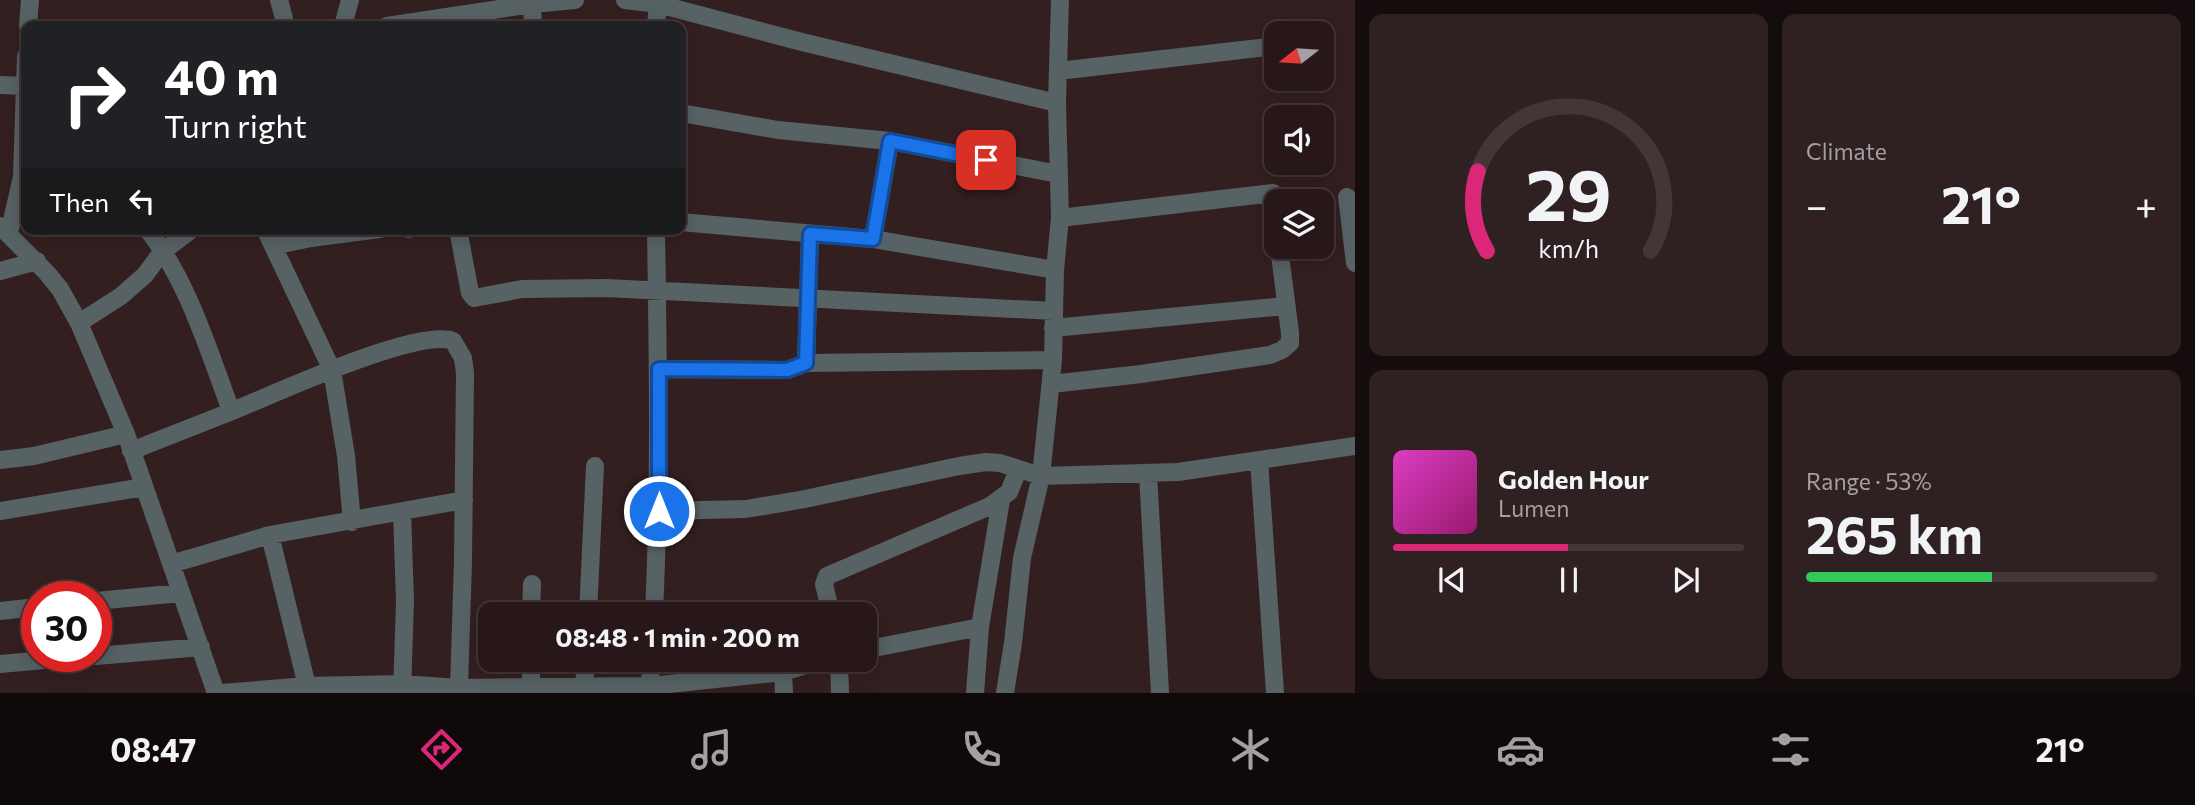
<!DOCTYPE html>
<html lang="en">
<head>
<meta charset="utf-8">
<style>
  body { margin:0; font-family:Commissioner,sans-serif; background:#2f2021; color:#f1f3f6; height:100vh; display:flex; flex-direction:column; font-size:26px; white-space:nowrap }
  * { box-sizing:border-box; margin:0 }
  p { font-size:23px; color:#a49fa2 }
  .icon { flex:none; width:38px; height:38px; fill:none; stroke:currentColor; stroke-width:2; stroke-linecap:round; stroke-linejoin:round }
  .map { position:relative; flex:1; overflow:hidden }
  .drawer { display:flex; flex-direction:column; gap:14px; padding:14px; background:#150d0d; width:840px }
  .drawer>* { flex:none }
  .hud { position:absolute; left:21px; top:21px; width:665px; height:214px; border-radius:14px; box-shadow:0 4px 18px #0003,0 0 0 2px #433637; background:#202124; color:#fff; overflow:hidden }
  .needle { width:46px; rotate:253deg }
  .tools { position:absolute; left:1264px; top:21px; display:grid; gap:14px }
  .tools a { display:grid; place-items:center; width:70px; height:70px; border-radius:14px; background:#271718; box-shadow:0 4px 18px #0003,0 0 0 2px #433637; font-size:35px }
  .speed { position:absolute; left:21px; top:581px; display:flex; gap:14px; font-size:35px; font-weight:700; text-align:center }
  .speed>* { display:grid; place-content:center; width:91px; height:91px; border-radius:50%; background:#271718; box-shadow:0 4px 18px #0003,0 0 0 2px #433637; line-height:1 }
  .speed .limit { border:10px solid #d22; background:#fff; color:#111 }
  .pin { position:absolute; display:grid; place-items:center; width:60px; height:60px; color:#fff; margin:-30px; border-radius:14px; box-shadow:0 4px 10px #0006 }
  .me { position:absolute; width:77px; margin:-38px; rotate:0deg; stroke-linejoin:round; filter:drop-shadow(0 0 5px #0008) }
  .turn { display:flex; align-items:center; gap:24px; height:147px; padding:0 28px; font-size:32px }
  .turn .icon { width:91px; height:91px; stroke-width:2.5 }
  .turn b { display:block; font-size:49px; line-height:60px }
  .then { display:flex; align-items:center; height:66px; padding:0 28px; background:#0003; gap:14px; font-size:26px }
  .big { font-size:52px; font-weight:700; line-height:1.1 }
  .drawer .widget { flex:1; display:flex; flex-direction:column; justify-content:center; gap:10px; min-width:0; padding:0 24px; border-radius:14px; background:#2f2021 }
  .drawer .dial { align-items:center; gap:0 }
  .dial svg { height:182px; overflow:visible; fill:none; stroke:#433637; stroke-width:7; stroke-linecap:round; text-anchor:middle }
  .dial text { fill:#f1f3f6; stroke:none }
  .song { display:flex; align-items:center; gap:21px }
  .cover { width:84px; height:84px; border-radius:10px; background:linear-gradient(135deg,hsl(310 70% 55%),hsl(320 70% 35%)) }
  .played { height:7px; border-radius:4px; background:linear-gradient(90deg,#db2777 50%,#433637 50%) }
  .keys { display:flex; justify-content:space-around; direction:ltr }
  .heat { display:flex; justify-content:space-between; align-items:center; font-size:38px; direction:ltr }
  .charge { height:10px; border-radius:5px; background:linear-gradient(90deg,#34c759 53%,#433637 0) }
  .drawer .tiles { flex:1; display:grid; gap:14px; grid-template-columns:repeat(2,1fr) }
  .trip { position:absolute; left:478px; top:602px; width:399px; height:70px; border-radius:14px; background:#271718; box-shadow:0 4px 18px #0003,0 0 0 2px #433637; font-weight:700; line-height:70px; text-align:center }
  .menu { display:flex; height:112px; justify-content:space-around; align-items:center; background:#10090a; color:#a49fa2 }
  .menu .icon { width:49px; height:49px }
  .menu .current { color:#db2777 }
  .menu b { font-size:32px; color:#f1f3f6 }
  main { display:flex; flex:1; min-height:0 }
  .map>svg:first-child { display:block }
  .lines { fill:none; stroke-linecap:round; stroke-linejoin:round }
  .minor { stroke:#576265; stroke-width:18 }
  .route-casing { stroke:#114b97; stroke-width:18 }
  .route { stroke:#1a73e8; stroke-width:12 }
</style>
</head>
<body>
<main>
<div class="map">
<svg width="1355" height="693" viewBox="0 0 1355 693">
  <rect width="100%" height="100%" fill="#341f20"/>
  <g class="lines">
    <path class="minor" d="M 279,0 L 286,26
      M 625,0 L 658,4 L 802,42 L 1057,103
      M 532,4 L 533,26
      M 28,26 L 30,0
      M 343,26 L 350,0
      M 387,26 L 532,4 L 575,0
      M 656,26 L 658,4
      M 1058,71 L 1276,46
      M 0,85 L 25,86
      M 681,113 L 778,130 L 890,141 L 1058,174
      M 1347,197 L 1355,263
      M 1060,218 L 1273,193 L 1276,217
      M 681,222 L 873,239 L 1055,270
      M 0,226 L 47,273 L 60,289 L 79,323 L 126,434 L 216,693
      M 147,229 C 187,279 209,351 231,411
      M 265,229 L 332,370 L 346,456 L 352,522
      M 408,229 L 409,229
      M 458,229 L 470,293 L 474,298 L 522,289 L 606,288 L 1054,311
      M 9,233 L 22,177 L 26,56
      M 873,239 L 890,141
      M 273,246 L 311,238 L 380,229
      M 0,271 L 37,261
      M 79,323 L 121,296 L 145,275 L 162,252 L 192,229
      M 1053,328 L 1285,306
      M 806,363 L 810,234
      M 659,369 L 787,370 L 806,363 L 1053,360
      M 1051,384 L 1141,374 L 1270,355 L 1282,350 L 1290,343 L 1290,333 L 1279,247
      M 131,451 C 164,438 197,425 230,412 C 270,396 418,327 453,341 L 463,358 L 465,373 L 463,561 L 459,688
      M 0,460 L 34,456 L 126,434
      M 1259,460 L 1275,693
      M 1148,473 L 1160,693
      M 0,511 L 144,487
      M 659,511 L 746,509 L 805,499 L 959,466 L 986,462 L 1000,463 L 1041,476 L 1178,472 L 1355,446
      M 402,512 L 405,601 L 402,693
      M 270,535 L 307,686
      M 171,564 L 270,535 L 464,500
      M 96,601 L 181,593
      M 0,611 L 37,607
      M 531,614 L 532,584
      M 588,614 L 595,466
      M 654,614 C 660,486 658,358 656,229
      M 831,614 L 824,584 L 827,576 L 990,506 L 1009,492 L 1018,470
      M 864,650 L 980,627
      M 96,656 L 201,647
      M 839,660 L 840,693
      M 0,664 L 88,656
      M 783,672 L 784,693
      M 650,686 L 651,660
      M 531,687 L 650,686 L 783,672 L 823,660
      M 584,687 L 586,660
      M 222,693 L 307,686 L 403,684 L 459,688 L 531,687 L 531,660
      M 975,693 L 980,627 L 1001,500
      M 1005,693 L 1013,643 L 1022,558 L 1041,476 L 1053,360 L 1055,270 L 1060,218 L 1057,103 L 1060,0"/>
  </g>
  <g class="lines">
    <defs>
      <path id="route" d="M 659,511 L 659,369 L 787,370 L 806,363 L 810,234 L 873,239 L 890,141 L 986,160"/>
    </defs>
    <use href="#route" class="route-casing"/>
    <use href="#route" class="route"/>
  </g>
</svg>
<div class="tools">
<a><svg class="needle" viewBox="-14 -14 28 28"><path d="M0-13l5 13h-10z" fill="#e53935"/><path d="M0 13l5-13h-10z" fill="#a49fa2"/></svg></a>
<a><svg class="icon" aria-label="sound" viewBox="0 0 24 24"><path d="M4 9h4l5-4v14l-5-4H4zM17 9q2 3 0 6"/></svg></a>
<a><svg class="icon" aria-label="layers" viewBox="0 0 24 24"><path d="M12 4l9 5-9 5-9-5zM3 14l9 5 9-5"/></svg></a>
</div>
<div class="speed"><div class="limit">30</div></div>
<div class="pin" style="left:986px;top:160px;background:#d93025"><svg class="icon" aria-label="arrive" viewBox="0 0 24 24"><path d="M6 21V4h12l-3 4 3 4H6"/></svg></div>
<svg class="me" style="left:659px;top:511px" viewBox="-20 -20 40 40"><circle r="17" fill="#1a73e8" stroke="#fff" stroke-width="3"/><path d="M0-11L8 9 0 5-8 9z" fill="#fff"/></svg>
<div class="trip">08:48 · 1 min · 200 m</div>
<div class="hud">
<div class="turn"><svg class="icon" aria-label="right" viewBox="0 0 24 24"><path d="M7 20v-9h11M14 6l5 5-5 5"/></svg><div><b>40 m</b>Turn right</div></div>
<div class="then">Then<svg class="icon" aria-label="left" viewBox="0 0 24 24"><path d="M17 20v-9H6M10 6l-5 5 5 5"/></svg></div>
</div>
</div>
<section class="drawer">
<div class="tiles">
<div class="widget dial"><svg viewBox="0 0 100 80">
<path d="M14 69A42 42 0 1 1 86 69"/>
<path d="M14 69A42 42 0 0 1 10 34" stroke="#db2777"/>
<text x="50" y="56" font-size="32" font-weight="700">29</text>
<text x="50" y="72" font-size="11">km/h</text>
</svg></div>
<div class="widget"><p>Climate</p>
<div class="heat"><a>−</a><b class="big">21°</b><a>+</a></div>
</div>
<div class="widget">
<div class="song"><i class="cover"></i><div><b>Golden Hour</b><p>Lumen</p></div></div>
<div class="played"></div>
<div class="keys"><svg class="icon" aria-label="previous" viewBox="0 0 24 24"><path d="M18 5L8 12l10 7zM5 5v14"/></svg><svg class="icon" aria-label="pause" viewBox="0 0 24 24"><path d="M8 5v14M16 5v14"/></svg><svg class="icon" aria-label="next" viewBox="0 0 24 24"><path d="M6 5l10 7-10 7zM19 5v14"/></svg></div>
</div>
<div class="widget"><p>Range · 53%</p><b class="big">265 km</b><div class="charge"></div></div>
</div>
</section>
</main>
<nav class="menu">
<b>08:47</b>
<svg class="icon current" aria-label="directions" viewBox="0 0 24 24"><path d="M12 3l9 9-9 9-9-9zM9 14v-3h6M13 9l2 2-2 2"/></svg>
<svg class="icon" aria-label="music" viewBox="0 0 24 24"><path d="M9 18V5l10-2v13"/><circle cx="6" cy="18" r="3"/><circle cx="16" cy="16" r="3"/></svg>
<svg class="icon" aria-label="phone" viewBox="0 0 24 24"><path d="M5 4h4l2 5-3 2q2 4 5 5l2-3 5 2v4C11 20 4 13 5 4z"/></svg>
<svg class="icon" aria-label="climate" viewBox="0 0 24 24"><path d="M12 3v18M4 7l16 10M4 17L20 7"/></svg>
<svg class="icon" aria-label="car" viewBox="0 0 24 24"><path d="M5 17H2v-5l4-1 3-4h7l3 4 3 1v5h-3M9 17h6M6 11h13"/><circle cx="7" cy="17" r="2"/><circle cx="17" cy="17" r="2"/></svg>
<svg class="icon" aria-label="filters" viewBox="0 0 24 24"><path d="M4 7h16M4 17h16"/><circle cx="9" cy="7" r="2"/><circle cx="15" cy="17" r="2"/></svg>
<b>21°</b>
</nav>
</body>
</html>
